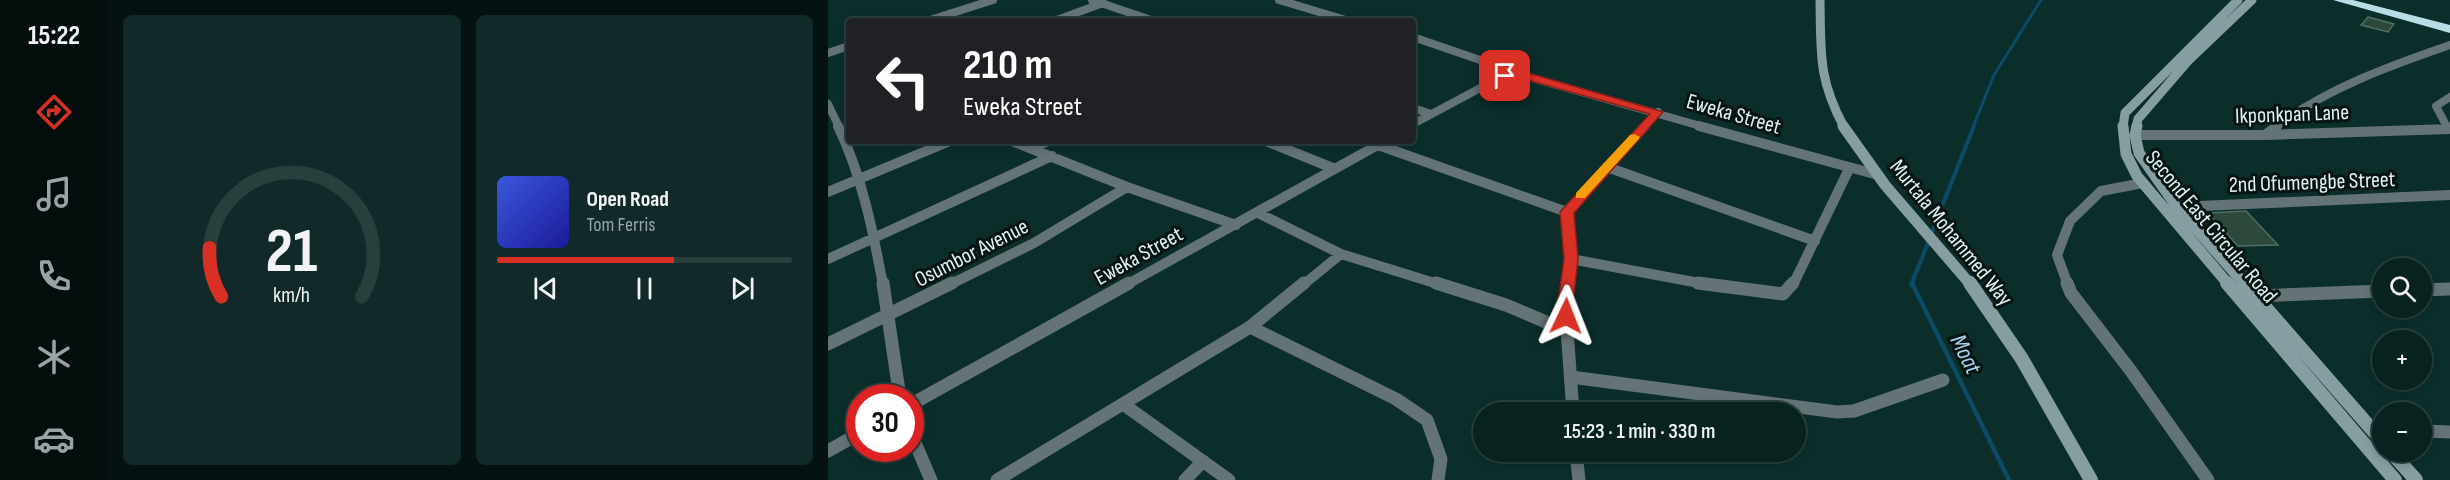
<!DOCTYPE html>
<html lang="en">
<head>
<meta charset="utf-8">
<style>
  body { margin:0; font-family:"Sofia Sans Condensed",sans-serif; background:#112a29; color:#f1f3f6; height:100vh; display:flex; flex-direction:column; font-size:22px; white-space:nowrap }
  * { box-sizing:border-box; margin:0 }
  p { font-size:20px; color:#98a4a5 }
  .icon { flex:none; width:33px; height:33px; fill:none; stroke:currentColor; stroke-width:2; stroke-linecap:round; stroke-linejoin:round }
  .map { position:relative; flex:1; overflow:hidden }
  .details { display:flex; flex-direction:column; gap:15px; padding:15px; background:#041312; width:720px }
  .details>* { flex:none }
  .guide { position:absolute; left:18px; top:18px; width:570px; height:126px; border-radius:6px; box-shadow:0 3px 9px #0003,0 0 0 2px #293f3e; background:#202124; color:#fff; overflow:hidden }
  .buttons { position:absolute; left:1544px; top:258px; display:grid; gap:12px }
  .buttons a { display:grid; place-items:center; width:60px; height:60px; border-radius:50%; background:#082220; box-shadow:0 3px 9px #0003,0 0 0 2px #293f3e; font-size:30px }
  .speed { position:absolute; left:18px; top:384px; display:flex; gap:12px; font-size:30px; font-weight:700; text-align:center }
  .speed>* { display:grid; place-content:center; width:78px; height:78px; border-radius:50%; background:#082220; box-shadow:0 3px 9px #0003,0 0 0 2px #293f3e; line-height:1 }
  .speed .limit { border:9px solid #d22; background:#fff; color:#111 }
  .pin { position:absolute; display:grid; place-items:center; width:51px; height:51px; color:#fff; margin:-26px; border-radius:12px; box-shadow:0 3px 9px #0006 }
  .me { position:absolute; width:66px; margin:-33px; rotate:2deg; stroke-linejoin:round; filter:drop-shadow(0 0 4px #0008) }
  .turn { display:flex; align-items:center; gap:21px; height:126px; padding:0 18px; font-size:27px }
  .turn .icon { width:78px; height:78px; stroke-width:2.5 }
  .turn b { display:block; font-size:42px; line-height:51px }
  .details .card { flex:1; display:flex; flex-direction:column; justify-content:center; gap:9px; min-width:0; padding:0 21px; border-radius:9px; background:#112a29 }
  .details .dial { align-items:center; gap:0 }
  .dial svg { height:156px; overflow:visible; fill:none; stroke:#293f3e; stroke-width:7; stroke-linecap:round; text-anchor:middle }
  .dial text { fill:#f1f3f6; stroke:none }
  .song { display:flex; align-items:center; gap:18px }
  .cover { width:72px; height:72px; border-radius:9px; background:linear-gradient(135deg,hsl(230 70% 55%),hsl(240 70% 35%)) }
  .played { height:6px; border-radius:3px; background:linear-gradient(90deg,#d93025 60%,#293f3e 60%) }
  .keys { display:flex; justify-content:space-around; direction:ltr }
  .details .tiles { flex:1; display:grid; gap:15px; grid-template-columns:repeat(2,1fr) }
  .trip { position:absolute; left:645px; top:402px; width:333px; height:60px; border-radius:30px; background:#082220; box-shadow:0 3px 9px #0003,0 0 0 2px #293f3e; font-weight:600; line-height:60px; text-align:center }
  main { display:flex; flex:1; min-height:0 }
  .tab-bar { display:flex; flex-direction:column; width:108px; justify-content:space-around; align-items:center; background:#030e0d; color:#98a4a5 }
  .tab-bar .icon { width:42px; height:42px }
  .tab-bar .active { color:#d93025 }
  .tab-bar b { font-size:27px; color:#f1f3f6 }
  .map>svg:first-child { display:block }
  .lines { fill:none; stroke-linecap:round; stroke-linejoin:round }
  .stream-far2 { stroke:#0b4b67; stroke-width:3 }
  .stream-far1 { stroke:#0b4b67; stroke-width:4 }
  .stream { stroke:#0b4b67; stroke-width:4.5 }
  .building { fill:#2d493c; stroke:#516e60; stroke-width:1.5 }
  .street-far2 { stroke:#647376; stroke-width:8 }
  .street-far1 { stroke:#647376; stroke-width:10 }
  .street { stroke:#647376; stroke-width:13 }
  .secondary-far2 { stroke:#869ea2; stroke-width:9 }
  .secondary-far1 { stroke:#869ea2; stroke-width:11 }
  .secondary { stroke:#869ea2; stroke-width:14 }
  .highway { fill:#b8dde4; fill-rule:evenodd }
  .route { fill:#d93025; stroke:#8d1f18; stroke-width:1.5 }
  .slow { fill:#f59e0b }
  .labels { text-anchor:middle; stroke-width:6; stroke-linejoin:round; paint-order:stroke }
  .street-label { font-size:22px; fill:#e1f4f1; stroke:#061412 }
  .water-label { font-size:24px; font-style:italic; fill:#a6d5f0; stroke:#061412 }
</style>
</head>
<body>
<main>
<nav class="tab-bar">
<b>15:22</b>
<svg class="icon active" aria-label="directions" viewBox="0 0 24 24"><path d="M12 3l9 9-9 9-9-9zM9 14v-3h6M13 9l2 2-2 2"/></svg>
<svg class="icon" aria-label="music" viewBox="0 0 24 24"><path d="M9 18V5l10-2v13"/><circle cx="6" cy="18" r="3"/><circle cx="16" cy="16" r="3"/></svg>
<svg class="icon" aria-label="phone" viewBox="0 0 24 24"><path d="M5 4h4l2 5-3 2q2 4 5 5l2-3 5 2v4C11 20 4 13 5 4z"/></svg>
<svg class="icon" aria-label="climate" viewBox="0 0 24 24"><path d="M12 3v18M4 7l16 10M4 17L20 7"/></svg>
<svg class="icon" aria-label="car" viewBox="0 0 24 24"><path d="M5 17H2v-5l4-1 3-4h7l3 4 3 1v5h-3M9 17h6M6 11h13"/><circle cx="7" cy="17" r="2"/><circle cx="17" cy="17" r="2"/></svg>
</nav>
<section class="details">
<div class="tiles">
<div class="card dial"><svg viewBox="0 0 100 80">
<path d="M14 69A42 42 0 1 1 86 69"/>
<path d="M14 69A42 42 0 0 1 8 44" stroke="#d93025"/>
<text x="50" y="56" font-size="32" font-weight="700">21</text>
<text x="50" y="72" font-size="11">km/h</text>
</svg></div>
<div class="card">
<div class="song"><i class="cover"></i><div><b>Open Road</b><p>Tom Ferris</p></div></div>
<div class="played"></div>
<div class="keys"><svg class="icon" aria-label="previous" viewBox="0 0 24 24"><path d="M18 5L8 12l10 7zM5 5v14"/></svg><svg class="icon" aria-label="pause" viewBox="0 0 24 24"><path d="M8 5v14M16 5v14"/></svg><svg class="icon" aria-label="next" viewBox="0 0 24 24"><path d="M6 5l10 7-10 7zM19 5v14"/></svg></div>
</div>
</div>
</section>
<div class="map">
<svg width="1622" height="480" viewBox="0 0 1622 480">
  <rect width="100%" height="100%" fill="#0b2e2b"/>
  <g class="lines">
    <path class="stream-far2" d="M 1145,127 L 1166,75 L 1213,0"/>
    <path class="stream-far1" d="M 1103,234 L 1146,126
      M 1083,285 L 1100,243"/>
    <path class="stream" d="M 1084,283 L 1181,480"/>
  </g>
  <path class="building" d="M 1540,17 L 1566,24 L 1560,32 L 1533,25 Z
    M 1418,211 L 1450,245 L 1410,246 L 1380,213 Z"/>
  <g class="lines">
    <path class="street-far2" d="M 264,0 L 326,21
      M 451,0 L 521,21
      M 99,21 L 165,0
      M 226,21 L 275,3
      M 585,37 L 690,73
      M 0,53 L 21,46
      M 0,104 L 11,127
      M 585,108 L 603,114
      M 585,124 L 671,78 L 697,76 L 876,127
      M 816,127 L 830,112
      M 1447,127 C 1500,88 1561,66 1622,45
      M 1619,127 L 1608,106 L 1622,97"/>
    <path class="street-far1" d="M 10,126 C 34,176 45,231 55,285
      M 871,126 L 1050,175
      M 1618,126 L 1619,128
      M 1307,135 L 1437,135 L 1622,129
      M 1437,135 L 1449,126
      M 184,141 L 299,187 L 408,225
      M 438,141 L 507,169
      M 550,145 L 739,212
      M 204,148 L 220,141
      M 779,167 L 987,241
      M 0,192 L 122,141
      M 1349,207 L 1622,195
      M 430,213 L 513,254 L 613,285
      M 0,259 L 224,156
      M 743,259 L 882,285
      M 121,285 L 206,243 L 299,187
      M 298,285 L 557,141
      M 475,285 L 513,254
      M 739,285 L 743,259 L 739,212 L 817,126
      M 965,285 L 1021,169
      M 1240,285 L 1229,255 L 1242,221 L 1273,191 L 1315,183"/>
    <path class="street" d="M 55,283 L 72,398
      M 608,283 L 678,305 L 739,331
      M 740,283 L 737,302 L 745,412
      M 870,283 L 955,294 L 965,283
      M 1239,283 L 1243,293 L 1303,371 L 1380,480
      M 1593,290 L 1622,289
      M 1428,296 L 1554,291
      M 422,327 L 568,399 L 599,420 L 613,459 L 610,480
      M 0,344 L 124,283
      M 743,377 L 1009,412 L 1026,411 L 1115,380
      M 295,404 L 401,480
      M 82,405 L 301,283
      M 82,431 L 103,480
      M 1593,431 L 1622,432
      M 0,451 L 32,433
      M 748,452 L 751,480
      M 169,480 L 422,327 L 476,283
      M 357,480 L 375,461"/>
    <path class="secondary-far2" d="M 992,0 C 993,53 990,79 1016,127
      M 1295,127 L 1297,113 L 1410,0
      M 1308,127 L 1310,119 L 1360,61 L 1424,0"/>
    <path class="secondary-far1" d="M 1015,126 L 1057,185 L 1143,285
      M 1295,126 L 1298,154 L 1309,176 L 1401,285
      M 1309,126 L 1307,135 L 1311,153 L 1349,207 L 1417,285"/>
    <path class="secondary" d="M 1142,283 L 1194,359 L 1263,480
      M 1399,283 L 1567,480
      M 1416,283 L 1554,441
      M 1563,452 L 1588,480"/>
    <path class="highway" d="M 1505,0 L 1525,0 L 1622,25 L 1622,33 Z"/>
  </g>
  <path class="route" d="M 697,72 L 835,112 L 746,213 L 750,259 L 745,302 L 746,316 L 738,321 L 731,316 L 730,302 L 736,259 L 732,212 L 822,114 L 696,79 L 677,79 L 672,76 L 677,73 Z"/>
  <path class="slow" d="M 806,134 L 812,137 L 810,140 L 757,198 L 748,198 L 748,193 L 802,135 Z"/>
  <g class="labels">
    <g class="street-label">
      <text transform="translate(906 113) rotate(16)" y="8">Eweka Street</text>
      <text transform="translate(1464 113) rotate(-2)" y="8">Ikponkpan Lane</text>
      <text transform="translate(1484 181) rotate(-2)" y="8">2nd Ofumengbe Street</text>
      <text transform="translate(1384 226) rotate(50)" y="8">Second East Circular Road</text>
      <text transform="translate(1124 232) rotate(51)" y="8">Murtala Mohammed Way</text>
      <text transform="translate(143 252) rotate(-27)" y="8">Osumbor Avenue</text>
      <text transform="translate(310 255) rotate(-29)" y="8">Eweka Street</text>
    </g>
    <g class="water-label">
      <text transform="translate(1138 354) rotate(63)" y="8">Moat</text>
    </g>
  </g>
</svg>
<div class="buttons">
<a><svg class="icon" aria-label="search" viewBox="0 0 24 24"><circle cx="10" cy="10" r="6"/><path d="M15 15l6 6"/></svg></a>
<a>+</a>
<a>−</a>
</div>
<div class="speed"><div class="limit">30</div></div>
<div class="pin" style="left:677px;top:76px;background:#d93025"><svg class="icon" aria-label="arrive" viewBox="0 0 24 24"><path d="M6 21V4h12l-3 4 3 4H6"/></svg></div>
<svg class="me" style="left:738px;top:316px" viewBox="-20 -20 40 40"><path d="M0-17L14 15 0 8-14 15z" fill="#d93025" stroke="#fff" stroke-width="4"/></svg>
<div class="trip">15:23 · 1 min · 330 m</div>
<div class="guide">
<div class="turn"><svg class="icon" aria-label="left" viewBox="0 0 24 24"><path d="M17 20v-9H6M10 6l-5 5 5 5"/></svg><div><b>210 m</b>Eweka Street</div></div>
</div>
</div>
</main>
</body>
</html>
